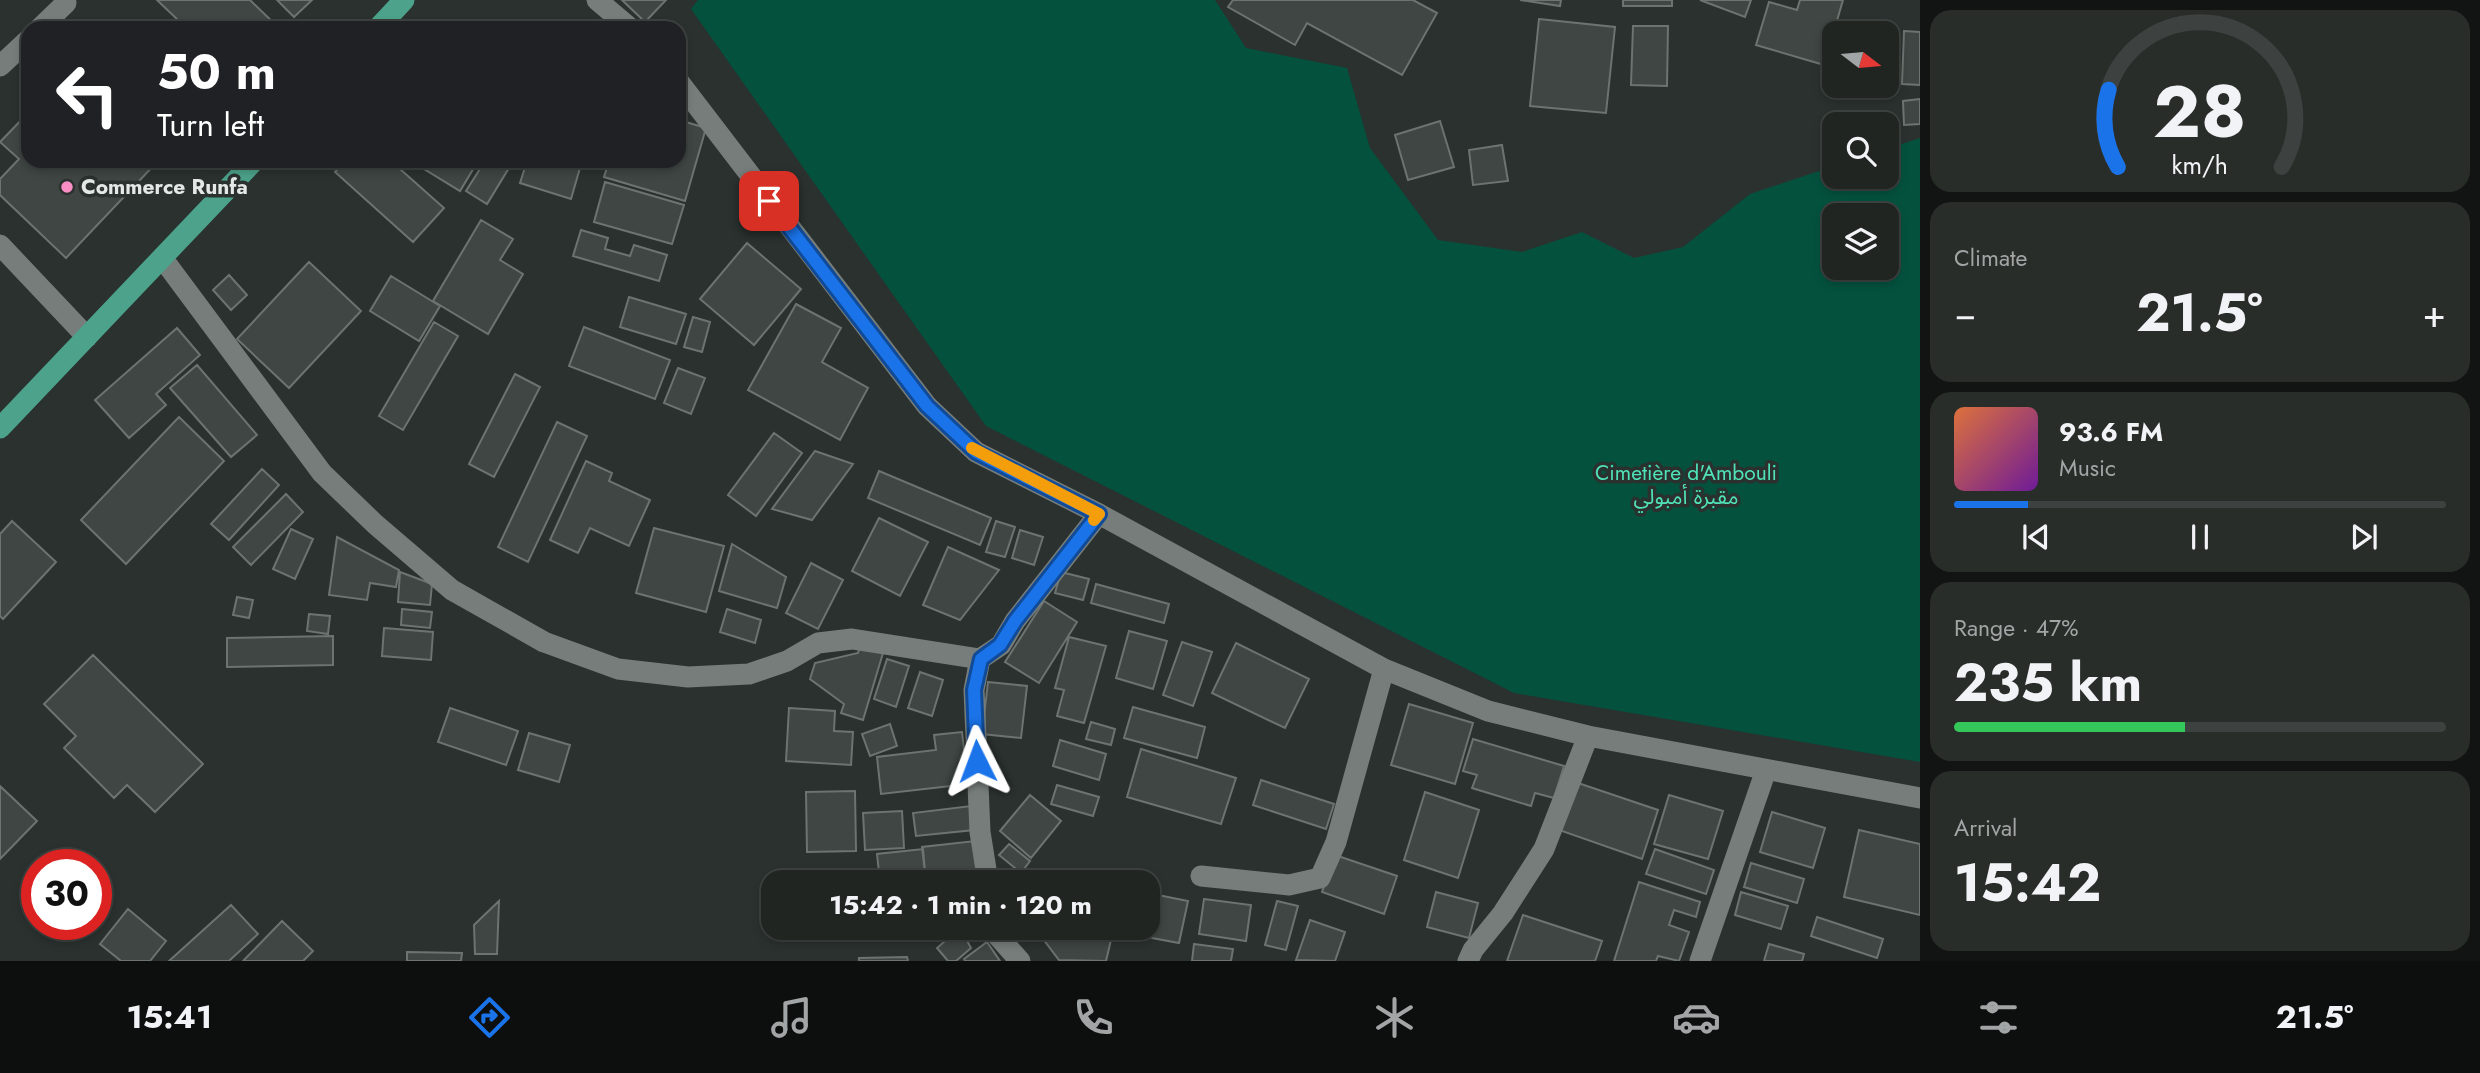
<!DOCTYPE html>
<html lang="en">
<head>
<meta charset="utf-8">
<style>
  body { margin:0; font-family:Jost,"Noto Sans Arabic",sans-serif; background:#282d2a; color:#f1f3f6; height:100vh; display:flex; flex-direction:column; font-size:26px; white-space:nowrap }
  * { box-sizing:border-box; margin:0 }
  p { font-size:23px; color:#a2a5a5 }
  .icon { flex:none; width:38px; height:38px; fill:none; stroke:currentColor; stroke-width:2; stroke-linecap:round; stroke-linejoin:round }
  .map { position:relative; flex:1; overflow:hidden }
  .sheet { display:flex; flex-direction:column; gap:10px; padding:10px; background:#121413; width:560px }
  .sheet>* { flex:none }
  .banner { position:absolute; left:21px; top:21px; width:665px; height:147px; border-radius:21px; box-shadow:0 4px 10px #0003,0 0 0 2px #3d4240; background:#202124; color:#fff; overflow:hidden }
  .needle { width:46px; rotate:106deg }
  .fabs { position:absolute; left:1822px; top:21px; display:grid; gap:14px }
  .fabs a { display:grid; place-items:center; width:77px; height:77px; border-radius:14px; background:#202522; box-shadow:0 4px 10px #0003,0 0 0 2px #3d4240; font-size:35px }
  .speed { position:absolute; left:21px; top:849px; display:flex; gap:14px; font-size:35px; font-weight:700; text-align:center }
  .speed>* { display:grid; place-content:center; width:91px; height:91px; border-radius:50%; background:#202522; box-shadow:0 4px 10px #0003,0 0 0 2px #3d4240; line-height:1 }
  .speed .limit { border:10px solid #d22; background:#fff; color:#111 }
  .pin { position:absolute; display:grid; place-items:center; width:60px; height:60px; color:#fff; margin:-30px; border-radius:14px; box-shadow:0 4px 10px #0006 }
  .me { position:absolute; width:77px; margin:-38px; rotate:357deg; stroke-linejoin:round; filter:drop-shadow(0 0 5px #0008) }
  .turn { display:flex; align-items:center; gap:24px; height:147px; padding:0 21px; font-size:32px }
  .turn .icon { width:91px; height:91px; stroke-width:2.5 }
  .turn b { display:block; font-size:49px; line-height:60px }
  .big { font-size:52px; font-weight:700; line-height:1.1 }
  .sheet .tile { flex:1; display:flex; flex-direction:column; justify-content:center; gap:10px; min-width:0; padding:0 24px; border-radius:21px; background:#282d2a }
  .sheet .dial { align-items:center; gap:0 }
  .dial svg { height:182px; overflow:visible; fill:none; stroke:#3d4240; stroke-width:7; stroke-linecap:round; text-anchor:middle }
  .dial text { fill:#f1f3f6; stroke:none }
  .song { display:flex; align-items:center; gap:21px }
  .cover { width:84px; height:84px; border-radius:10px; background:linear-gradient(135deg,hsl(20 70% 55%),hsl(280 70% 35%)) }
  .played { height:7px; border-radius:4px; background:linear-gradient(90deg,#1a73e8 15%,#3d4240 15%) }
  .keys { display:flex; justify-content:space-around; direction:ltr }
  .heat { display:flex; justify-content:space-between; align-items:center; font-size:38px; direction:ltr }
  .charge { height:10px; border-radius:5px; background:linear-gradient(90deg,#34c759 47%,#3d4240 0) }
  .trip { position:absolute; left:761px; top:870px; width:399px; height:70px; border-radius:21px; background:#202522; box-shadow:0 4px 10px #0003,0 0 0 2px #3d4240; font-weight:700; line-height:70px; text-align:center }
  .dock { display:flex; height:112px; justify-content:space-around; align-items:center; background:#0d0f0e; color:#a2a5a5 }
  .dock .icon { width:49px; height:49px }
  .dock .active { color:#1a73e8 }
  .dock b { font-size:32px; color:#f1f3f6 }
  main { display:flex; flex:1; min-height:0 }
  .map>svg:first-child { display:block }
  .green { fill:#04513e; fill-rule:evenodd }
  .building { fill:#3f4643; stroke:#6c7370; stroke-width:2 }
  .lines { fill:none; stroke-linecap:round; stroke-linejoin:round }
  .minor { stroke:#767d7a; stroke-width:21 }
  .major { stroke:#4ca28a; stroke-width:21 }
  .route-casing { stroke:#114b97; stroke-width:18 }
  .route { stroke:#1a73e8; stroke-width:12 }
  .slow { stroke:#f59e0b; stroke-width:12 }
  .poi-dot { fill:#fb8fc5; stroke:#2a312e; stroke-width:2.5 }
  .labels { text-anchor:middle; stroke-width:7; stroke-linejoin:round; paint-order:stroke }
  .poi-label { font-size:21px; font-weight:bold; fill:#e4e9e7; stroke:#2a312e; text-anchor:start }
  .park-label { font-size:21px; fill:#50e3b8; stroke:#2a312e }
</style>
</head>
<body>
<main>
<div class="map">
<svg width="1920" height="961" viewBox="0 0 1920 961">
  <rect width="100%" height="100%" fill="#2a312e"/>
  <path class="green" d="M 698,0 L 1215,0 L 1246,48 L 1347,68 L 1370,148 L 1438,240 L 1522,252 L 1582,232 L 1634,258 L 1683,247 L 1750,194 L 1834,166 L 1834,177 L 1886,177 L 1887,149 L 1920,138 L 1920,762 L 1514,693 L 986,426 L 691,9 ZM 1834,215 L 1886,215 L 1886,268 L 1834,268 Z"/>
  <path class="building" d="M 157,0 L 250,0 L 279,28 L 173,28 L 179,21 Z
    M 277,0 L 312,0 L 294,17 Z
    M 622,0 L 666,0 L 645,22 Z
    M 1233,0 L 1413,0 L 1437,13 L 1402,75 L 1307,23 L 1295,45 L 1228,7 Z
    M 1520,0 L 1561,0 L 1560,6 Z
    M 1623,0 L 1672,0 L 1672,6 L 1623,6 Z
    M 1700,0 L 1751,0 L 1745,17 Z
    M 1800,0 L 1843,0 L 1824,65 L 1756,45 L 1769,2 L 1797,10 Z
    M 1539,19 L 1615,27 L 1606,113 L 1530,106 Z
    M 1633,26 L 1668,26 L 1667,86 L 1631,85 Z
    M 1904,31 L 1920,32 L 1920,85 L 1902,84 Z
    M 1920,99 L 1920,124 L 1904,125 L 1903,101 Z
    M 28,113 L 28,161 L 158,161 L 66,258 L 0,195 L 0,179 L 19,159 L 0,142 Z
    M 679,120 L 706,128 L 685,201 L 604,177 L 609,161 L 679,161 Z
    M 1440,121 L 1454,167 L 1408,180 L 1395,135 Z
    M 1502,145 L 1508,181 L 1473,185 L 1469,150 Z
    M 345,161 L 391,161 L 444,208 L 413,242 L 335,172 Z
    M 411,161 L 478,161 L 460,191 Z
    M 485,161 L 508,161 L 512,163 L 487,204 L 466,191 Z
    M 527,161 L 582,161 L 571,199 L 520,183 Z
    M 605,182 L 684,205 L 672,244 L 594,222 Z
    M 481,220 L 513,239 L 500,260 L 523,274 L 488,334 L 433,301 Z
    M 581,230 L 608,238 L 605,249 L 630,256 L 634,245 L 667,255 L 659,281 L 573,256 Z
    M 747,243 L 801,289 L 754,345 L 700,299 Z
    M 309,262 L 361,311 L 289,388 L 237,339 Z
    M 229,275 L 247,295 L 231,310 L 213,290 Z
    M 391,276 L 440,306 L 419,341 L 370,311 Z
    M 629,297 L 686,314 L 676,344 L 620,327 Z
    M 796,304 L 841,328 L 822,362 L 868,388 L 840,440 L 748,390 Z
    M 693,317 L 710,322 L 702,352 L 684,347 Z
    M 434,322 L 458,336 L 403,430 L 379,416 Z
    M 584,327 L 670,360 L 655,399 L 569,366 Z
    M 177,328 L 200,355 L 156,394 L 166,405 L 129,438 L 95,400 Z
    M 197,365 L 257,435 L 231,457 L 170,388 Z
    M 678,368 L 705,378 L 691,414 L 664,403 Z
    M 515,374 L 540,387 L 494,477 L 469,464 Z
    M 179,417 L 224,461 L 126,564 L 81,520 Z
    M 557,422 L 587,436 L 528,562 L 498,547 Z
    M 774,433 L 802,453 L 756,516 L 728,495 Z
    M 815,451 L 853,464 L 812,520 L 772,509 Z
    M 586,461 L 612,473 L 609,481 L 650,500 L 629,546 L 590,528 L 578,553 L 550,540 Z
    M 262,469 L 279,485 L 229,540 L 211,524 Z
    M 879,471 L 991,518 L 980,545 L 868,498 Z
    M 286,494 L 303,512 L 251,565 L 233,547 Z
    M 879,518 L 928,542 L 900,596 L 852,571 Z
    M 12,521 L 56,562 L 3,619 L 0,616 L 0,534 Z
    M 996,521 L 1015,527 L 1005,557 L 986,552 Z
    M 654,528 L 724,546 L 706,612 L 636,593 Z
    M 291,529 L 313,539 L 295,579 L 273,569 Z
    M 1020,530 L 1043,537 L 1034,565 L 1012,558 Z
    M 337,537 L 399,570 L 396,587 L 370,583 L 367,600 L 329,595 Z
    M 732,544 L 786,577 L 777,608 L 719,591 Z
    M 948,547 L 999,570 L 960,620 L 923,605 Z
    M 811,563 L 843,580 L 818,629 L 786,613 Z
    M 400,572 L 432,584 L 430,605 L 398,602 Z
    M 1061,572 L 1089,579 L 1083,600 L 1055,593 Z
    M 1096,584 L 1169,604 L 1164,623 L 1091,603 Z
    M 237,597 L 253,600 L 249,618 L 233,615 Z
    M 1044,601 L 1077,622 L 1039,683 L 1005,662 Z
    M 402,609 L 432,612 L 430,628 L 401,625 Z
    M 727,609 L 761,620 L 755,643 L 720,632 Z
    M 309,614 L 330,616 L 328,634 L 307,631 Z
    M 384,628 L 433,632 L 431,660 L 382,656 Z
    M 1129,631 L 1167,641 L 1153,689 L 1116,678 Z
    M 333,636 L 333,665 L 227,667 L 227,638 Z
    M 1069,637 L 1106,646 L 1084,723 L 1057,716 L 1064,690 L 1055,688 Z
    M 1182,642 L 1212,652 L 1193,706 L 1163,695 Z
    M 1236,643 L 1309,679 L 1285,728 L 1212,693 Z
    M 860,646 L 883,653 L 863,720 L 841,713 L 844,704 L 810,679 L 815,663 L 858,653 Z
    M 93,655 L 203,764 L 155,812 L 127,785 L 114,798 L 64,748 L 76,736 L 44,704 Z
    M 887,659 L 909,666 L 896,707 L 874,699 Z
    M 920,672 L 943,680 L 932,716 L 908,708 Z
    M 988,682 L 1027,686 L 1021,738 L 982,734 Z
    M 1409,704 L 1473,723 L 1455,784 L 1391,765 Z
    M 1133,707 L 1205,727 L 1197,758 L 1124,738 Z
    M 450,708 L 518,731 L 506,765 L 438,742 Z
    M 789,708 L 835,711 L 834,731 L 853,732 L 851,765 L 786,761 Z
    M 1091,722 L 1115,729 L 1111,745 L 1086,739 Z
    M 890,724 L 897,746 L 870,756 L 862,734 Z
    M 962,732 L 968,784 L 881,794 L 877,757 L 936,750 L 934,735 Z
    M 529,733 L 570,745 L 559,782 L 518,770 Z
    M 1473,739 L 1564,766 L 1554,798 L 1535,793 L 1531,806 L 1472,788 L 1477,775 L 1463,771 Z
    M 1060,740 L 1106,754 L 1099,780 L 1053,766 Z
    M 1141,749 L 1236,778 L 1221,824 L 1127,797 Z
    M 1261,780 L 1334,804 L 1326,829 L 1253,805 Z
    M 1575,782 L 1658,810 L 1642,859 L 1559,830 Z
    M 1057,785 L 1099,797 L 1093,816 L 1051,804 Z
    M 0,786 L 37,821 L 0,859 Z
    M 855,791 L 856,851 L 807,852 L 806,792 Z
    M 1425,792 L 1479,810 L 1458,878 L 1404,860 Z
    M 1030,795 L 1061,821 L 1031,858 L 1000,831 Z
    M 1669,795 L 1723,811 L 1708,859 L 1654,844 Z
    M 971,806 L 974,830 L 916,836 L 913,813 Z
    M 902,811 L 904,848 L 865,850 L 863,813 Z
    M 1772,812 L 1825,828 L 1813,868 L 1760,852 Z
    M 1859,830 L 1920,844 L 1920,915 L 1844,897 Z
    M 975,841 L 979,882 L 926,882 L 922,847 Z
    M 1009,844 L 1030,861 L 1021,873 L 999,855 Z
    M 923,849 L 926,882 L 880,882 L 877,854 Z
    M 1655,849 L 1714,870 L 1706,894 L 1646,874 Z
    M 1335,855 L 1397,876 L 1384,914 L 1322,892 Z
    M 1751,863 L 1804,879 L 1797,903 L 1744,887 Z
    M 1639,882 L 1700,902 L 1696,917 L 1674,910 L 1669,925 L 1689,932 L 1679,961 L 1658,956 L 1656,961 L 1614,961 Z
    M 1436,892 L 1478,903 L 1469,938 L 1427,927 Z
    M 1741,892 L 1788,906 L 1781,929 L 1735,915 Z
    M 1148,893 L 1188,901 L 1179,943 L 1125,933 L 1126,928 L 1148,928 Z
    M 1204,899 L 1251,905 L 1246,941 L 1199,934 Z
    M 499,901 L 497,954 L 475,954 L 474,925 Z
    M 1277,901 L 1298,906 L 1286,950 L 1265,945 Z
    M 231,905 L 258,934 L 229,961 L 169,961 Z
    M 128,909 L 166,941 L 150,961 L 121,961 L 100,944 Z
    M 1523,915 L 1602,941 L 1595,961 L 1507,961 Z
    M 1817,917 L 1883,939 L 1877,958 L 1811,936 Z
    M 1310,920 L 1345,932 L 1335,961 L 1296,960 Z
    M 282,921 L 313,951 L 303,961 L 243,961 Z
    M 960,928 L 971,948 L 956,961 L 948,961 L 937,948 Z
    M 1040,928 L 1072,928 L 1087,936 L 1111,940 L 1106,961 L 1059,960 L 1037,931 Z
    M 987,942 L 1000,961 L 965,961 L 964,959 Z
    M 1194,944 L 1233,949 L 1231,961 L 1192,961 Z
    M 1769,944 L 1804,954 L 1802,961 L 1764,961 Z
    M 407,952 L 462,953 L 461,961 L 407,961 Z
    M 907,957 L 908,961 L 859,961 L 859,958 Z"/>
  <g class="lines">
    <path class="minor" d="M 597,0 L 630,28
      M 40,28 L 66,3
      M 0,66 L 28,40
      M 679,82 L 927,406 L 976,452 L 1099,514 L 1384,669 L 1488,711 L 1588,736 L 1920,798
      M 0,245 L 87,337
      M 163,259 L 322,473 L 375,524 L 452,590 L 544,642 L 618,669 L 688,677 L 749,674 L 787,661 L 818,643 L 852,639 L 980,659
      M 1201,876 L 1289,885 L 1320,878 L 1336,842 L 1384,669
      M 988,882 L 980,832 L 974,690 L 980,659 L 1001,645 L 1015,621 L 1099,514
      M 996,928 L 997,935 L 1020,961
      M 1468,961 L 1473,950 L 1503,913 L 1544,849 L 1588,736
      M 1700,961 L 1766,770"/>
    <path class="major" d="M 378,28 L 404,0
      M 0,428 L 254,161"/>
  </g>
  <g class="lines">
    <defs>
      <path id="route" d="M 769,201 L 927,406 L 976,452 L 1099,514 L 1015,621 L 1000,645 L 981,659 L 974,690 L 977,761"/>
    </defs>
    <use href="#route" class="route-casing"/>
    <use href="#route" class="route"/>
    <path class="slow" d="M 972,448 L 1099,514 L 1094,520"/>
  </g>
  <circle class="poi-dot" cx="67" cy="187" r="7"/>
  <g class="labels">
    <g class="poi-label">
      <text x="81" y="194">Commerce Runfa</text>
    </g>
    <g class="park-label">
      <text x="1686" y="480">Cimetière d'Ambouli<tspan x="1686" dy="24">مقبرة أمبولي</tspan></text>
    </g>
  </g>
</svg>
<div class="fabs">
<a><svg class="needle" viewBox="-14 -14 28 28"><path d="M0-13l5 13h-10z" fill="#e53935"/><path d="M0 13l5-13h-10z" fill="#a2a5a5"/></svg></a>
<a><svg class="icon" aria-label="search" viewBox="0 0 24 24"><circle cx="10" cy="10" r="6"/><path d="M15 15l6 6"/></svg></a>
<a><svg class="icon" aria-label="layers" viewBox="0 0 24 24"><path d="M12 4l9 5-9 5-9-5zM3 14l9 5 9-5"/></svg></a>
</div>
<div class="speed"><div class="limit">30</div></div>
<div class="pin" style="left:769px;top:201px;background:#d93025"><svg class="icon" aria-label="arrive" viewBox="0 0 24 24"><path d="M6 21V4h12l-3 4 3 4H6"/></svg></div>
<svg class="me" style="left:977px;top:761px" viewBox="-20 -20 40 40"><path d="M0-17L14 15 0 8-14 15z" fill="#1a73e8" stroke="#fff" stroke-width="4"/></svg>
<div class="trip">15:42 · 1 min · 120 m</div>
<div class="banner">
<div class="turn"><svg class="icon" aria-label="left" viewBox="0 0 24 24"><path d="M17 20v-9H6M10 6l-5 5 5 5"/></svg><div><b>50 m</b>Turn left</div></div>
</div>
</div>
<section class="sheet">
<div class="tile dial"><svg viewBox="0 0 100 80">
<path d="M14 69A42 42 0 1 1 86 69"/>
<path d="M14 69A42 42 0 0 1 10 35" stroke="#1a73e8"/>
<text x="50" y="56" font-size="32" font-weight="700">28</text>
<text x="50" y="72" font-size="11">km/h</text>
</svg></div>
<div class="tile"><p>Climate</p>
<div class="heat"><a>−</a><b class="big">21.5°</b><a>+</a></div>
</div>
<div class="tile">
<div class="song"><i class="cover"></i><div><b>93.6 FM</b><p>Music</p></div></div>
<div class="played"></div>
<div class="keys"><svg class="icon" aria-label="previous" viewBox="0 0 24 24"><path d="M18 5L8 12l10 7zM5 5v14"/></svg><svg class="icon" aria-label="pause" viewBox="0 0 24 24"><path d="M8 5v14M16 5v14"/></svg><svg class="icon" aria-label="next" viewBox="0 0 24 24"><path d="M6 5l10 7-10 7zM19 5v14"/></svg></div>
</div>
<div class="tile"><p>Range · 47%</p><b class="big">235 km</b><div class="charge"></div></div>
<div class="tile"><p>Arrival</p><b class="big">15:42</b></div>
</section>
</main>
<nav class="dock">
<b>15:41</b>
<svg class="icon active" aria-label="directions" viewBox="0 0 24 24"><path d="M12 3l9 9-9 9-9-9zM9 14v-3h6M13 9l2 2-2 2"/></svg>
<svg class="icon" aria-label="music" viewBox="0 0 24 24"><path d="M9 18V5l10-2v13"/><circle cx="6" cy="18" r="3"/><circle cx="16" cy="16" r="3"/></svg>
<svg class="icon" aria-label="phone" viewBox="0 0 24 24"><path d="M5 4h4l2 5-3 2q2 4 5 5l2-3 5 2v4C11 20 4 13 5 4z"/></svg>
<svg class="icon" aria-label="climate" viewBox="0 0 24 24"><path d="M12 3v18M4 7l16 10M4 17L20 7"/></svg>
<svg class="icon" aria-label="car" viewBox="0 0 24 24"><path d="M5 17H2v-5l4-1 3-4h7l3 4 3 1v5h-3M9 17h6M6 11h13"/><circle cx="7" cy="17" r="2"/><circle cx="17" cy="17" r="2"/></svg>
<svg class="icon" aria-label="filters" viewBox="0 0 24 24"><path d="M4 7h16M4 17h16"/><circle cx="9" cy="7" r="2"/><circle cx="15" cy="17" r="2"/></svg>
<b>21.5°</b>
</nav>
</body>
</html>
